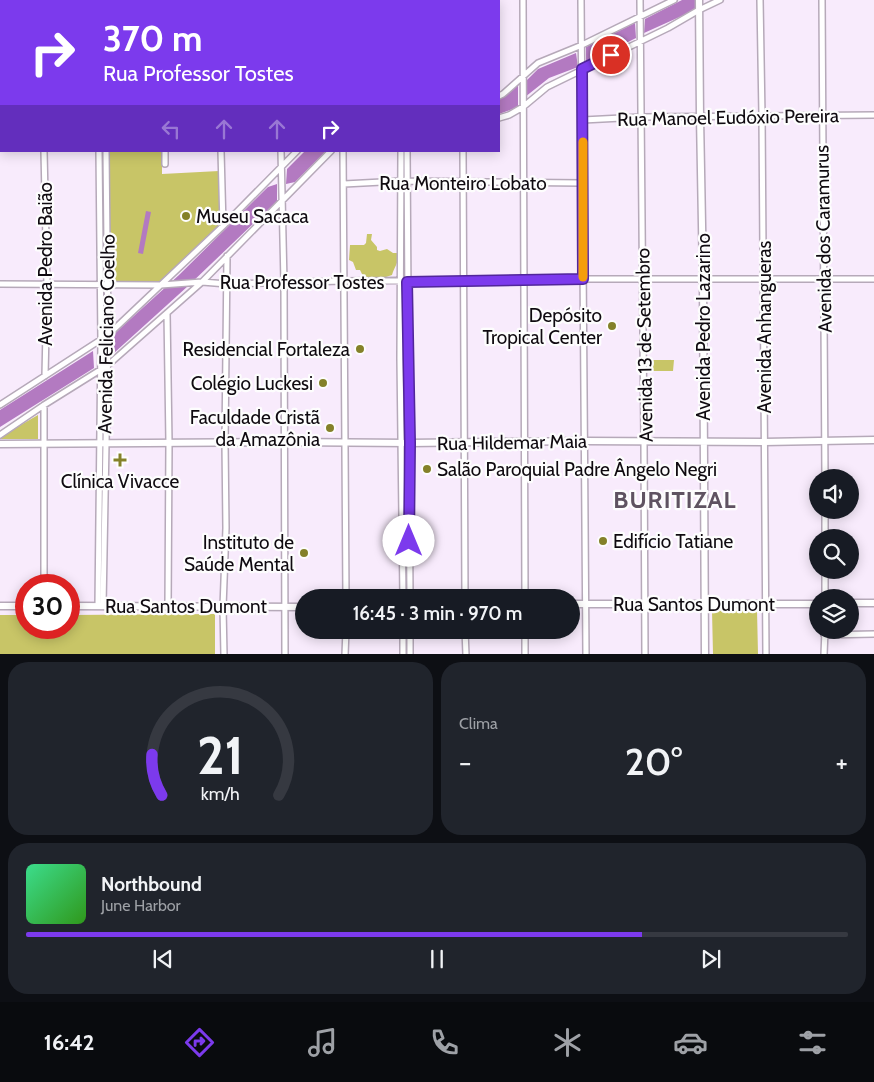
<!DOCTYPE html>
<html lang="pt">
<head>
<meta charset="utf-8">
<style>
  body { margin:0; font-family:Cabin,sans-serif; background:#20242c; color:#f1f3f6; height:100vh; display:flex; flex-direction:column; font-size:19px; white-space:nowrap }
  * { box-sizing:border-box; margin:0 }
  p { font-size:16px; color:#9ea1a6 }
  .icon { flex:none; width:28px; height:28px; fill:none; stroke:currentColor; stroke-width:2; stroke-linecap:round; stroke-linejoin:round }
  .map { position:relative; height:654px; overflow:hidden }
  .side { display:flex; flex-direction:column; gap:8px; padding:8px; background:#0d0f14; flex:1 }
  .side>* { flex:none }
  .guide { position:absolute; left:0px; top:0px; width:500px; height:152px; box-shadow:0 2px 12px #0003; background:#7c3aed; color:#fff; overflow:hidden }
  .fabs { position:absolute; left:809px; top:469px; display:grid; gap:10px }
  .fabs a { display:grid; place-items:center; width:50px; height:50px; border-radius:50%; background:#171b24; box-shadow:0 2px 12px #0003; font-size:25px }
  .speed { position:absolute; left:15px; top:574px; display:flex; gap:10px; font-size:25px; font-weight:700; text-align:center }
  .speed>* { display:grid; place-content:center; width:65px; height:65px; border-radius:50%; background:#171b24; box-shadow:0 2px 12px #0003; line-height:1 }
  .speed .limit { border:8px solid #d22; background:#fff; color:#111 }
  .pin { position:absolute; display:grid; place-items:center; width:42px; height:42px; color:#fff; margin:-21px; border:2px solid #fff; border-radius:50%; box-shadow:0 1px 5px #0007 }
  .me { position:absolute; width:55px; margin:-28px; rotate:0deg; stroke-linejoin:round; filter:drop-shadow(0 0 4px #0008) }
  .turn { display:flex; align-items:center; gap:18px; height:105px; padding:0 20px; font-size:22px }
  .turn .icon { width:65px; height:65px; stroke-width:2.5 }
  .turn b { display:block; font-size:35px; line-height:42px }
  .lanes { display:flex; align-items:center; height:48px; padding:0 20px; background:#0003; justify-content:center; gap:25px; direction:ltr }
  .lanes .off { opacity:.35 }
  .big { font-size:38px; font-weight:600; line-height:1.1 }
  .side .card { flex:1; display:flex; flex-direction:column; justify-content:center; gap:8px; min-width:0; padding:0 18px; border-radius:20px; background:#20242c }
  .side .dial { align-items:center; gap:0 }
  .dial svg { height:130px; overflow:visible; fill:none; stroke:#363941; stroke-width:7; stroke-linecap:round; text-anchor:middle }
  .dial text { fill:#f1f3f6; stroke:none }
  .song { display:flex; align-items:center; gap:15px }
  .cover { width:60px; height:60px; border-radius:8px; background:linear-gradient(135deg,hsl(150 70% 55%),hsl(110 70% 35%)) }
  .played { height:5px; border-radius:2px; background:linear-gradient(90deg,#7c3aed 75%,#363941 75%) }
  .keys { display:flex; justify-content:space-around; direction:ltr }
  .heat { display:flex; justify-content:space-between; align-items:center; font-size:28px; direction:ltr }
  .side .tiles { flex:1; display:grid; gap:8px; grid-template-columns:1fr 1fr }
  .card:last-child { grid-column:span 2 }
  .trip { position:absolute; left:295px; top:589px; width:285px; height:50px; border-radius:25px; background:#171b24; box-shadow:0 2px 12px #0003; font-weight:600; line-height:50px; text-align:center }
  .menu { display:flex; height:80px; justify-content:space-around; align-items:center; background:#090b0e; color:#9ea1a6 }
  .menu .icon { width:35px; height:35px }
  .menu .selected { color:#7c3aed }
  .menu b { font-size:22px; color:#f1f3f6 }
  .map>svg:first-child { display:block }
  .green { fill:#c8c567 }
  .water { fill:#b37ac1 }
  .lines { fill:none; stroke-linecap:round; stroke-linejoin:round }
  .minor-casing { stroke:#b6a9b9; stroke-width:8 }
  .major-casing { stroke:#b6a9b9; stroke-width:9 }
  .minor { stroke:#fff; stroke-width:5 }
  .major { stroke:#fff; stroke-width:6 }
  .route-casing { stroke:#51269a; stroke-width:12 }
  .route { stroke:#7c3aed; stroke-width:9 }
  .slow { stroke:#f59e0b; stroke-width:9 }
  .poi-dot { fill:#848129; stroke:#fdfdfd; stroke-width:2 }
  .labels { text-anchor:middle; stroke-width:4.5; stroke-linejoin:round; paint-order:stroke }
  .street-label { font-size:19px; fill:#0f0a10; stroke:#fdfdfd }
  .poi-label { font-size:19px; fill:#0f0a10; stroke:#fdfdfd; text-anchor:end }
  .district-label { font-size:24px; font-weight:bold; letter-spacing:1px; fill:#5f5361; stroke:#fdfdfd }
</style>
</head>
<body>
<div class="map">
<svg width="874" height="655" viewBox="0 0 874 655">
  <rect width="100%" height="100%" fill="#f8ebfc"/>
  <path class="green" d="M 107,151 L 162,151 L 162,174 L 219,171 L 221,226 L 160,283 L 108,284 Z
    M 367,234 L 372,234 L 371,240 L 377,247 L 377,250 L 380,251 L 387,249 L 393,253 L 397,253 L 399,255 C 398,263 394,268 392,275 L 386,277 L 364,278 L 360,270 L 356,270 L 353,262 L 349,260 L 350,245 L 364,245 L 366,243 Z
    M 653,360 L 674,360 L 673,371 L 653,371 Z
    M 38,415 L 38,439 L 0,439 L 0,437 Z
    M 757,610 L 758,654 L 713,654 L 712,611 Z
    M 215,614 L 215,654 L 0,654 L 0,615 L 26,615 L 26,628 L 69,628 L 69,615 Z"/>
  <path class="water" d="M 682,0 L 695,0 L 695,10 L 644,33 L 645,19 Z
    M 635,23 L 636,38 L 586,63 L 586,47 Z
    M 576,53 L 578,67 L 549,78 L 525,97 L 525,82 L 538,69 Z
    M 518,85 L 518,107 L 499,114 L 499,98 L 503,98 Z
    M 305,151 L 326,151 L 295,182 L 286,184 L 287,169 Z
    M 277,184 L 277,201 L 188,286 L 114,353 L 114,334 L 179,275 L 268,187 Z
    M 146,211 L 151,212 L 143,254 L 138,253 Z
    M 93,351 L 94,368 L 0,427 L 0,410 Z"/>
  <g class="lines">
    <defs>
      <path id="minor" d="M 43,0 L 43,1
        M 99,0 L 99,1
        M 107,0 L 107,1
        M 163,0 L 163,1
        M 219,0 L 219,1
        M 341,0 L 341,1
        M 400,0 L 400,1
        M 405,0 L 405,1
        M 461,0 L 461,1
        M 523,0 L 525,598
        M 581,0 L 586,655
        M 640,0 L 644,441 L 645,655
        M 760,0 L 762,116 L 766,655
        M 822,0 L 825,478
        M 282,1 L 282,0
        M 499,96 L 503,94 L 538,63 L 582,45 L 674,0
        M 499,118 L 509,115 L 523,107 L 547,87 L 668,28 L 699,10 L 720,0
        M 583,120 L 641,117 L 874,115
        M 0,122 L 1,122
        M 44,151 L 47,285 L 45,376
        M 165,151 L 165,164
        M 221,151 L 223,226
        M 281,151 L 284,283 L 285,655
        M 343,151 L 346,598
        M 401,151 L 400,359 L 403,598
        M 407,151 L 410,598
        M 463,151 L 465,598
        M 344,184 L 401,181 L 582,183
        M 0,284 L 161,285 L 202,282 L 227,284 L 344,281 L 583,279 L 874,279
        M 167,313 L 169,443 L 168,607
        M 0,405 L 108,335 L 223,226 L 297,151
        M 0,435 L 44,405 L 108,365 L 202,282 L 331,151
        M 825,510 L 825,538
        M 825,570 L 825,598
        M 44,585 L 44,405
        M 98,606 L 101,341 L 99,151
        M 103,606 L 108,335 L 106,151
        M 403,630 L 403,655
        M 410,630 L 410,655
        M 465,630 L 466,655
        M 525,630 L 525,655
        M 824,635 L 874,634
        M 224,655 L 223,607 L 226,528 L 225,443 L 227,256
        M 345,655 L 346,630
        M 824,655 L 825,630"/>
      <path id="major" d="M 699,0 L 700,117 L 703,278 L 705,655
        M 0,444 L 285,442 L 409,443 L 585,441 L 764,442 L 874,440
        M 850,603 L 874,603
        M 571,604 L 818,604
        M 0,606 L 26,606
        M 69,606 L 304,607"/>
    </defs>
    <use href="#minor" class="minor-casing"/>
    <use href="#major" class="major-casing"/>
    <use href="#minor" class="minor"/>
    <use href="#major" class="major"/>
  </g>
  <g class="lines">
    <defs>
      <path id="route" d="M 409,541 L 410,443 L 407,282 L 583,279 L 582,69 L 611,55"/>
    </defs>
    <use href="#route" class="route-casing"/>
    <use href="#route" class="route"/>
    <path class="slow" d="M 583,142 L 583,277"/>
  </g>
  <g class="poi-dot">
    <circle cx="186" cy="216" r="5"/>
    <circle cx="612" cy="326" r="5"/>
    <circle cx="360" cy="349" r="5"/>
    <circle cx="323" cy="383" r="5"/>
    <circle cx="330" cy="428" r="5"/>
    <path d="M117.5 452.5h5v5h5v5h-5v5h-5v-5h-5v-5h5z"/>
    <circle cx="427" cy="469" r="5"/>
    <circle cx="603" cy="541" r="5"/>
    <circle cx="304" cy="553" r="5"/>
  </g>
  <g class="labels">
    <g class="street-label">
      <text transform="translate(728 117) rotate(-1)" y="7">Rua Manoel Eudóxio Pereira</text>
      <text x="463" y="190">Rua Monteiro Lobato</text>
      <text transform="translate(823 239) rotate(-91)" y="7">Avenida dos Caramurus</text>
      <text transform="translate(45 264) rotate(-90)" y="7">Avenida Pedro Baião</text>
      <text x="302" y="289">Rua Professor Tostes</text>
      <text transform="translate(703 327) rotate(-90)" y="7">Avenida Pedro Lazarino</text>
      <text transform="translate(764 327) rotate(-90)" y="7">Avenida Anhangueras</text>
      <text transform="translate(106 334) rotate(-89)" y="7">Avenida Feliciano Coelho</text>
      <text transform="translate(644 345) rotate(-91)" y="7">Avenida 13 de Setembro</text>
      <text transform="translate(512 442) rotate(-1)" y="7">Rua Hildemar Maia</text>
      <text x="694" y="611">Rua Santos Dumont</text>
      <text x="186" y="613">Rua Santos Dumont</text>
    </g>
    <g class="poi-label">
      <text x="196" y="223" text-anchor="start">Museu Sacaca</text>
      <text x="602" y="322">Depósito<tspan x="602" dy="22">Tropical Center</tspan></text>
      <text x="350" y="356">Residencial Fortaleza</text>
      <text x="313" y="390">Colégio Luckesi</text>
      <text x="320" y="424">Faculdade Cristã<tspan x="320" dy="22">da Amazônia</tspan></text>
      <text x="437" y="476" text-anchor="start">Salão Paroquial Padre Ângelo Negri</text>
      <text x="120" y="488" text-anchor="middle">Clínica Vivacce</text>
      <text x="613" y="548" text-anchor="start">Edifício Tatiane</text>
      <text x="294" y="549">Instituto de<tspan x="294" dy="22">Saúde Mental</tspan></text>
    </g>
    <g class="district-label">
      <text x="675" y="508">BURITIZAL</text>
    </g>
  </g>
</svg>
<div class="fabs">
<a><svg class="icon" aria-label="sound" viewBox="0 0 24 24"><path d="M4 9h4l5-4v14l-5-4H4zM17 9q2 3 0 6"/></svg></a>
<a><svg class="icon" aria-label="search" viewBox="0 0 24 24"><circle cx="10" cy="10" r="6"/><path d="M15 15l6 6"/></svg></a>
<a><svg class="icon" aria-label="layers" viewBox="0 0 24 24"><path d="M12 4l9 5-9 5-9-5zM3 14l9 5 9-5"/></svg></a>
</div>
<div class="speed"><div class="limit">30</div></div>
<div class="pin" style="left:611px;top:55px;background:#d93025"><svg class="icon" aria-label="arrive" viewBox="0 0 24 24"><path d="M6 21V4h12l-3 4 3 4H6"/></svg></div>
<svg class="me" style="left:409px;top:541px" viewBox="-20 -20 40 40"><circle r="19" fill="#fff"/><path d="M0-13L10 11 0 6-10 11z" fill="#7c3aed"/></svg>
<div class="trip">16:45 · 3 min · 970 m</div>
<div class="guide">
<div class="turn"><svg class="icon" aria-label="right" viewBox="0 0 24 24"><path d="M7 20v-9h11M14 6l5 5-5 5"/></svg><div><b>370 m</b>Rua Professor Tostes</div></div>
<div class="lanes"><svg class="icon off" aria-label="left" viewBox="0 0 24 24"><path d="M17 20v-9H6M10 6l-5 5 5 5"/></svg><svg class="icon off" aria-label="ahead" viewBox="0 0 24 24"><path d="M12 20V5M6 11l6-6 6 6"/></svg><svg class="icon off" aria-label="ahead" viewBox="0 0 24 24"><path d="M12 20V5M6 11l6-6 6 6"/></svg><svg class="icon" aria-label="right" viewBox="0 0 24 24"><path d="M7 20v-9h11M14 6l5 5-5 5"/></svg></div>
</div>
</div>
<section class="side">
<div class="tiles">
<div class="card dial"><svg viewBox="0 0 100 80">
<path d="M14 69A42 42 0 1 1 86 69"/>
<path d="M14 69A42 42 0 0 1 8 44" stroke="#7c3aed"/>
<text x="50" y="56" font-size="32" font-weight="700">21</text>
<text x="50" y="72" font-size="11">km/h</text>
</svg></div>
<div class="card"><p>Clima</p>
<div class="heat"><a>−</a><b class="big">20°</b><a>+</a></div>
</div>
<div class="card">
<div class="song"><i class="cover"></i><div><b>Northbound</b><p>June Harbor</p></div></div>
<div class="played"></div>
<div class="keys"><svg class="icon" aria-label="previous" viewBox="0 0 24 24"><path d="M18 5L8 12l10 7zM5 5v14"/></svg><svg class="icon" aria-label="pause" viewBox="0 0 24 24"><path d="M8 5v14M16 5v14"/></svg><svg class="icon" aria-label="next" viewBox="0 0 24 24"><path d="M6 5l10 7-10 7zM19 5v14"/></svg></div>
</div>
</div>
</section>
<nav class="menu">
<b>16:42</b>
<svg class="icon selected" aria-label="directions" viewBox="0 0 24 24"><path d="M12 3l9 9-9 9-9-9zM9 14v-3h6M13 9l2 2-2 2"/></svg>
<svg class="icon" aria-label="music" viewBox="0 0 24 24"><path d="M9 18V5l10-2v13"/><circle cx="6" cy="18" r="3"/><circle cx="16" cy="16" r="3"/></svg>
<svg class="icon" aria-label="phone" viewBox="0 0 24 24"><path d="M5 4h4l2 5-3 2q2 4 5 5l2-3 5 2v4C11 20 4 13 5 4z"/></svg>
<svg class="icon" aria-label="climate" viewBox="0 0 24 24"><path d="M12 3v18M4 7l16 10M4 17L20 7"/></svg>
<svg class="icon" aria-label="car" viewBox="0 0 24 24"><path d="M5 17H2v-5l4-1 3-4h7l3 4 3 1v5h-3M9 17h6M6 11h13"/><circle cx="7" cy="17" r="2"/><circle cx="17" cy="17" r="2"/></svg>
<svg class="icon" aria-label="filters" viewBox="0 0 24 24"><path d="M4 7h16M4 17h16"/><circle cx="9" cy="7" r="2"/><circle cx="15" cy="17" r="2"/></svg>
</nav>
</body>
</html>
